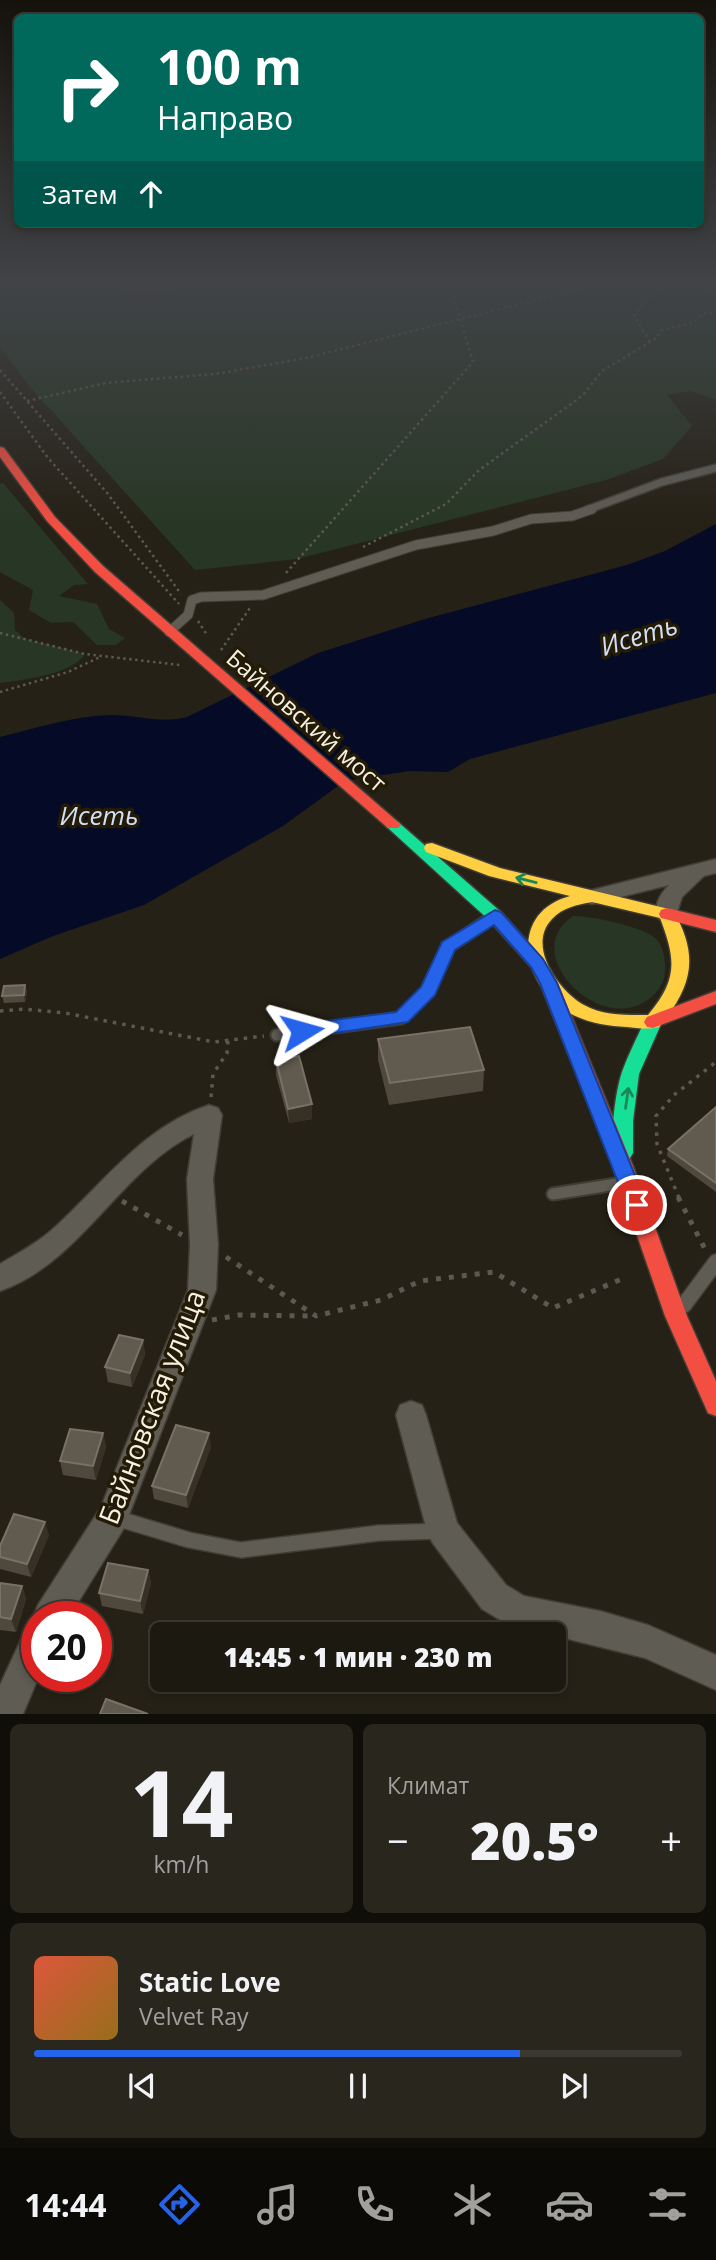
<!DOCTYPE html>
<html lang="ru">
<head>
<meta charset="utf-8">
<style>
  body { margin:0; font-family:"Open Sans",sans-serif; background:#29261e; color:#f1f3f6; height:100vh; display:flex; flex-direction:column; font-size:26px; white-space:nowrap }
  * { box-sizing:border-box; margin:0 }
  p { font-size:23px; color:#a0a09f }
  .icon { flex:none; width:38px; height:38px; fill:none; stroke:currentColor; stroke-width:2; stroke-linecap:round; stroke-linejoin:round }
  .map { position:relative; height:1714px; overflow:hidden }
  .panel { display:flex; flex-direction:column; gap:10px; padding:10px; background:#0f0e09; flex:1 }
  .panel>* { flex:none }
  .banner { position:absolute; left:14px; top:14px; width:690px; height:214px; border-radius:10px; box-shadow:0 4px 10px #0003,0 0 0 2px #3a3830; background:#00695c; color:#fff; overflow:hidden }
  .speed { position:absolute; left:21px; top:1601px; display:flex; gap:14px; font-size:35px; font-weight:700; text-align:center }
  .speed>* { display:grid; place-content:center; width:91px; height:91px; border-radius:50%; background:#1c1910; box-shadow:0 4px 10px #0003,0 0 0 2px #3a3830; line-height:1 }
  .speed .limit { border:10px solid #d22; background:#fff; color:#111 }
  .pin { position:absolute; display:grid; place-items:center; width:60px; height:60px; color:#fff; margin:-30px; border:4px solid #fff; border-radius:50%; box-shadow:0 2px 7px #0007 }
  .me { position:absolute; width:77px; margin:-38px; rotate:82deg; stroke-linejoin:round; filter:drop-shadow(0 0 5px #0008) }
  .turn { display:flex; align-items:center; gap:24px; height:147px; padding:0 28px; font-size:32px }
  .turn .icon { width:91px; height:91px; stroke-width:2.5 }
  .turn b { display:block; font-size:49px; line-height:60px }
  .then { display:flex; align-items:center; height:66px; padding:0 28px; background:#0003; gap:14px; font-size:26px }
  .big { font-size:52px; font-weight:800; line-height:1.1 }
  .panel .tile { flex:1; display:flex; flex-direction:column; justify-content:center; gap:10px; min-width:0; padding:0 24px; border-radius:10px; background:#29261e }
  .panel .dial { align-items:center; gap:0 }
  .dial b { font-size:91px; line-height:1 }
  .song { display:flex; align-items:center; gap:21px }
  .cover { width:84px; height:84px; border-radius:10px; background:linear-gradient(135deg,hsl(10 70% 55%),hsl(40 70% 35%)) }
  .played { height:7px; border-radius:4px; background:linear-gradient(90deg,#2563eb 75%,#3a3830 75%) }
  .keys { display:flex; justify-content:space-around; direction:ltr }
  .heat { display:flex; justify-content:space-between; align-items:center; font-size:38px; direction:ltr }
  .panel .tiles { flex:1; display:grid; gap:10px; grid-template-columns:1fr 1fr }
  .tile:last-child { grid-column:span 2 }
  .trip { position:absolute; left:150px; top:1622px; width:416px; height:70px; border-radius:10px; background:#1c1910; box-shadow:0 4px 10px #0003,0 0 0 2px #3a3830; font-weight:800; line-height:70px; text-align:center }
  .tab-bar { display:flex; height:112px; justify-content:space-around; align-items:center; background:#0b0a06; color:#a0a09f }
  .tab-bar .icon { width:49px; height:49px }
  .tab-bar .current { color:#2563eb }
  .tab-bar b { font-size:32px; color:#f1f3f6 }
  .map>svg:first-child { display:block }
  .green { fill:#283725 }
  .water { fill:#050b26 }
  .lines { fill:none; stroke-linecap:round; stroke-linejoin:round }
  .lane-far3-casing { stroke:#413d34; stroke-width:10 }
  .lane-far2-casing { stroke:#413d34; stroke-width:11 }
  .lane-far1-casing { stroke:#413d34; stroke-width:15 }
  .lane-casing { stroke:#413d34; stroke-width:18 }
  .street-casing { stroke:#413d34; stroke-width:3 }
  .fast-casing { stroke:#413d34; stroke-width:3 }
  .slow-casing { stroke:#413d34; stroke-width:3 }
  .jam-casing { stroke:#413d34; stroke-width:3 }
  .path-far2 { stroke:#5c5852; stroke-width:2.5; stroke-dasharray:2.5 3.5; stroke-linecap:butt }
  .path-far1 { stroke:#5c5852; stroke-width:3.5; stroke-dasharray:3.5 6; stroke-linecap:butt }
  .path { stroke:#5c5852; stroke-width:5; stroke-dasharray:5 8; stroke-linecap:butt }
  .lane-far3 { stroke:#5f5c54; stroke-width:7 }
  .lane-far2 { stroke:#5f5c54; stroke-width:9 }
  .lane-far1 { stroke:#5f5c54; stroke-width:11 }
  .lane { stroke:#5f5c54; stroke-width:15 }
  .street { fill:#5f5c54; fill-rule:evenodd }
  .fast { fill:#16e098; fill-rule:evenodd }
  .slow { fill:#ffcf43; fill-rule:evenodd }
  .jam { fill:#f24e42; fill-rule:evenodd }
  .wall { fill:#4f483c }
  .shaded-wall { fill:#373125 }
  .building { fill:#615a4e; stroke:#787165; stroke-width:2 }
  .oneway { stroke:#1c8756 }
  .route { fill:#2563eb; stroke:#184099; stroke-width:2 }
  .labels { text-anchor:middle; stroke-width:7; stroke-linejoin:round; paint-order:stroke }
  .street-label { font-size:24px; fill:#f5f0e3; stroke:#231b06 }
  .water-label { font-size:26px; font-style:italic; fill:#d2dff8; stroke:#231b06 }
  .near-street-label { font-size:28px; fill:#f5f0e3; stroke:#231b06 }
</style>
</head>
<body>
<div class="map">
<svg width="716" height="1714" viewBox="0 0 716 1714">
  <rect width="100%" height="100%" fill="#262116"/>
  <path class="green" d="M 4,285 L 129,285 L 132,290 L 117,297 C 133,310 166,301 182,292 L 182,285 L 716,285 L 716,400 L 690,391 L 667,395 L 692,426 L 663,459 L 606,480 L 297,559 L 195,570 L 30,387 L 0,347 L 0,286 Z
    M 3,483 L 88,584 L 74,585 L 59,596 L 97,604 L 109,629 L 125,638 L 116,645 L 97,645 L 73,622 L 51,623 L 29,610 L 33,590 L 0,572 L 0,484 Z
    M 0,600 L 14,613 L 15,630 L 25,639 L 85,654 C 74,674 22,680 0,683 Z
    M 573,916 C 588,915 644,927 655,938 C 663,945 665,957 665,967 C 666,980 659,992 649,999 C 600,1037 517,953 573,916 Z"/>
  <path class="water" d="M 716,524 L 716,693 L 470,759 L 448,772 L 409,771 L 345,781 L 283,826 L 144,905 L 53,936 L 0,959 L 0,737 C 36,728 74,716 111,715 C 137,715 162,724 187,717 L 318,653 L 425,619 L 627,565 L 665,551 Z"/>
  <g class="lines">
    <defs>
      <path id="lane-far3" d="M 587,510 L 662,482 L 716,468"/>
      <path id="lane-far2" d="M 169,632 L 188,615 L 192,600 L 201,597 L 263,595 L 416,545 L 493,531 L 531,519 L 572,516 L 592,509"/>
      <path id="lane-far1" d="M 277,1035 L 401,1018 L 429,990 L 448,947 L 490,919
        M 553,1194 L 623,1183"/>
      <path id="lane" d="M 684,1305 L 716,1262
        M 116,1518 L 189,1540 L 241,1550 L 379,1533 L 441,1531"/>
      <path id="street" d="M 716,859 L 716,873 L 704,876 L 682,897 L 675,919 L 659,919 C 652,907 660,894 669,885 L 592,904 L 584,902 L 581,897 L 584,892 Z
        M 209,1105 L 218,1108 L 222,1115 L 213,1179 L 218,1245 L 216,1290 L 124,1528 L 69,1617 L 37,1617 L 37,1625 L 33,1617 L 38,1605 L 101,1507 L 188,1290 L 190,1245 L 187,1179 L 194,1134 C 119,1171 82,1262 0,1291 L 0,1264 C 18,1253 39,1242 54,1228 C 104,1183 142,1127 209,1105 Z
        M 411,1401 L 422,1405 L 426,1415 L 457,1523 L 506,1585 L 524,1596 L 600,1611 L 648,1625 L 716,1655 L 716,1690 L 645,1658 L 507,1624 L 482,1609 L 432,1542 L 427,1531 L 396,1415 L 400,1405 Z
        M 37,1626 L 37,1676 L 39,1676 L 23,1714 L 0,1714 L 0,1685 L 25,1631 Z"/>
      <path id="fast" d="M 393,820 L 398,822 L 501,912 L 543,959 L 546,963 L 543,967 L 531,967 L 489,920 L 388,828 L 385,825 L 388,822 Z
        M 653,1016 L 659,1017 L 662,1022 L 639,1074 L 633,1121 L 633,1153 L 630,1158 L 623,1161 L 616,1158 C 608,1142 616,1089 622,1072 C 628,1055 637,1038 644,1022 L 647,1017 Z"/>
      <path id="slow" d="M 432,843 L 500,868 L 673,910 C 700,957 692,987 659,1027 C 649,1030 637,1028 627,1027 C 603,1026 579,1021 560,1007 C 520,975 512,912 570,896 L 489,876 L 426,852 L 424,848 L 426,844 ZM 592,902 L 660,918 C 676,960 678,979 648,1015 C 627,1015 603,1016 584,1005 C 559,991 526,946 552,919 C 563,907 577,905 592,902 Z"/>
      <path id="jam" d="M 0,447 L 4,448 L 55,517 L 103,566 L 398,822 L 401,825 L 398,828 L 388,828 L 95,572 L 47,521 L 0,457 Z
        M 667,908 L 716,920 L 716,932 L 661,918 L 659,914 L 661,910 Z
        M 549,977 L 555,979 L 558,983 L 633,1166 L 687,1316 L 716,1381 L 716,1416 L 708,1413 L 665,1316 L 613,1166 L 540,983 L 543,979 Z
        M 716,991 L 716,1004 L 653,1028 L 647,1027 L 644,1022 L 647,1017 Z"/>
    </defs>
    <use href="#lane-far3" class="lane-far3-casing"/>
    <use href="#lane-far2" class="lane-far2-casing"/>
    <use href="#lane-far1" class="lane-far1-casing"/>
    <use href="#lane" class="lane-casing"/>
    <use href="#street" class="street-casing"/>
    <use href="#fast" class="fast-casing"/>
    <use href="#slow" class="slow-casing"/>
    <use href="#jam" class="jam-casing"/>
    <path class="path-far2" d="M 692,285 L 716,293
      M 650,342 L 634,316 L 650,294 L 662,285
      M 0,370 L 108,494 L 181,594
      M 0,392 L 48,458 L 179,604
      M 27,401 L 106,383 L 215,374 L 306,358 L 596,285
      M 363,547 L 446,504 L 478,471 L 582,396 L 602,371 L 657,338 L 661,330 L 692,323 L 704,314 L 716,311
      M 286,573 L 473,362 L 450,285
      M 198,621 L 207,635
      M 0,633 L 85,654 L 180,665
      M 221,650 L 250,608
      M 0,692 L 68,672 L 100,657"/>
    <path class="path-far1" d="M 0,1011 L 24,1009 L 65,1013 L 214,1042 L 264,1036
      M 211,1097 L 213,1074 L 227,1053 L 228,1041
      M 679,1198 L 657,1144 L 656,1116 L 674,1095 L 716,1062"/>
    <path class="path" d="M 678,1197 L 706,1251
      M 122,1201 L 182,1235
      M 226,1257 L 316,1316 L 381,1300 L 420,1281 L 494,1272 L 553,1308 L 624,1278
      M 212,1320 L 239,1315 L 315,1316"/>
    <use href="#lane-far3" class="lane-far3"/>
    <use href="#lane-far2" class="lane-far2"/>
    <use href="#lane-far1" class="lane-far1"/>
    <use href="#lane" class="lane"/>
    <use href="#street" class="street"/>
    <use href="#fast" class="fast"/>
    <use href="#slow" class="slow"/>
    <use href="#jam" class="jam"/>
  </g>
  <path class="wall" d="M 25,985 L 27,992 L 25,1002 L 4,1003 L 2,996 Z
    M 378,1039 L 484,1070 L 483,1091 L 389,1105 L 378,1060 Z
    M 276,1060 L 312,1104 L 312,1119 L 289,1123 L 276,1075 Z
    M 716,1107 L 716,1192 L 667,1156 L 668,1149 Z
    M 143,1340 L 145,1355 L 132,1387 L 108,1382 L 105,1367 Z
    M 103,1433 L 106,1447 L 96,1480 L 63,1475 L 60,1461 Z
    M 211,1447 L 188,1508 L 154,1499 L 152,1486 Z
    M 49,1535 L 31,1577 L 0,1569 L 0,1546 Z
    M 148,1570 L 151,1583 L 143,1614 L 102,1606 L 99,1593 Z
    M 0,1583 L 22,1586 L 26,1599 L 16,1632 L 0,1630 Z"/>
  <path class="shaded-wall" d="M 25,985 L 27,992 L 25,1002 L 24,995 Z
    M 312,1104 L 312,1119 L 289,1123 L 288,1109 Z
    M 143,1340 L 145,1355 L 132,1387 L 130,1373 Z
    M 103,1433 L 106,1447 L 96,1480 L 93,1466 Z
    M 209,1433 L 211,1447 L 188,1508 L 186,1495 Z
    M 45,1522 L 49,1535 L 31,1577 L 27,1564 Z
    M 148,1570 L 151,1583 L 143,1614 L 140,1601 Z
    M 22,1586 L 26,1599 L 16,1632 L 11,1619 Z"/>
  <path class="building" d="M 25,985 L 24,995 L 2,996 L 4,986 Z
    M 470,1027 L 484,1070 L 390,1083 L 378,1039 Z
    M 299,1056 L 312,1104 L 288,1109 L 276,1060 Z
    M 716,1107 L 716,1183 L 668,1149 Z
    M 119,1335 L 143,1340 L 130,1373 L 105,1367 Z
    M 176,1425 L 209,1433 L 186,1495 L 152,1486 Z
    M 70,1429 L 103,1433 L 93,1466 L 60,1461 Z
    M 14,1514 L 45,1522 L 27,1564 L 0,1557 L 0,1546 Z
    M 108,1563 L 148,1570 L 140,1601 L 99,1593 Z
    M 0,1583 L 22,1586 L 11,1619 L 0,1617 Z
    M 106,1699 L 148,1714 L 100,1714 Z"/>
  <defs><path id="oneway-shaft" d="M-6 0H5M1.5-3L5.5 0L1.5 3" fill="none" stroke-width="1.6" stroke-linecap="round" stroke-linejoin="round" transform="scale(1.75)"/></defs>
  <g class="oneway">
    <use href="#oneway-shaft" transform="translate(526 880) rotate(-166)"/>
    <use href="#oneway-shaft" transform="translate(627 1098) rotate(-82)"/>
  </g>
  <linearGradient id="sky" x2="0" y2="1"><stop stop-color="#15120c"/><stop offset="0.54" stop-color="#414347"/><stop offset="1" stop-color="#414347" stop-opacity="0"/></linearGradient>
  <rect width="716" height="524" fill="url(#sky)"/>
  <path class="route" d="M 495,910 L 501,912 L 543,959 L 557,983 L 647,1205 L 644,1210 L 630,1210 L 627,1205 L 540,983 L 531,967 L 494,925 L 455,950 L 435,995 L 408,1022 L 302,1038 L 292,1031 L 302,1024 L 396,1012 L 421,987 L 442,942 Z"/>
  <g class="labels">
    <g class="street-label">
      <text transform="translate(306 721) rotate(41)" y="8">Байновский мост</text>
    </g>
    <g class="water-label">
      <text transform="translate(639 636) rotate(-17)" y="9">Исеть</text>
      <text x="99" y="825">Исеть</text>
    </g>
    <g class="near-street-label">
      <text transform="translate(152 1407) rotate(-69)" y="10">Байновская улица</text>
    </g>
  </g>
</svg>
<div class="speed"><div class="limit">20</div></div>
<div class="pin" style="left:637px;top:1205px;background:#d93025"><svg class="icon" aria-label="arrive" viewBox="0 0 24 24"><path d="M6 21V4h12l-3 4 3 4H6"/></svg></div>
<svg class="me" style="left:302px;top:1031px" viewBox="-20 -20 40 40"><path d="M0-17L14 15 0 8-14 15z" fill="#2563eb" stroke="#fff" stroke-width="4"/></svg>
<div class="trip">14:45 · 1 мин · 230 m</div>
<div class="banner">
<div class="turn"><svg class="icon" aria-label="right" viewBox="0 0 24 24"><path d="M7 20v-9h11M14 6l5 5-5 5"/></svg><div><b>100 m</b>Направо</div></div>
<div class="then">Затем<svg class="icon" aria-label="ahead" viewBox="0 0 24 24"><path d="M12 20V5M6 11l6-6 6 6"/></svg></div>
</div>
</div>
<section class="panel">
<div class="tiles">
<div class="tile dial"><b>14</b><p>km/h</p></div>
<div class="tile"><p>Климат</p>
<div class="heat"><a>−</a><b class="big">20.5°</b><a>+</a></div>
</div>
<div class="tile">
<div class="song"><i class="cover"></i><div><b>Static Love</b><p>Velvet Ray</p></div></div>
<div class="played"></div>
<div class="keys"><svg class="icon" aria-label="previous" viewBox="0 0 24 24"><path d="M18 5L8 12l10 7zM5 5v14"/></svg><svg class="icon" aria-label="pause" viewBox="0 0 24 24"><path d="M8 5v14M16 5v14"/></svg><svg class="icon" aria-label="next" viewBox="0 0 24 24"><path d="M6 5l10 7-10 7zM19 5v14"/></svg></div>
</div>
</div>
</section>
<nav class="tab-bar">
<b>14:44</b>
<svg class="icon current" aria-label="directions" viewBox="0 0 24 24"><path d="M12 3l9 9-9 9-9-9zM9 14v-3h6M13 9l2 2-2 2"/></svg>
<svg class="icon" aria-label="music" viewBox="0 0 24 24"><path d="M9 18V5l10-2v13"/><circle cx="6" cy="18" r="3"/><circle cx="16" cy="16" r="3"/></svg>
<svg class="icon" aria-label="phone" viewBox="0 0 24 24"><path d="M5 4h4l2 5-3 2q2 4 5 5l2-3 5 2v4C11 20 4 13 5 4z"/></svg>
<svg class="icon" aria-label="climate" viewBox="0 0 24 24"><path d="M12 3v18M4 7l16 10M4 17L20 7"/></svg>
<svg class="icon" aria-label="car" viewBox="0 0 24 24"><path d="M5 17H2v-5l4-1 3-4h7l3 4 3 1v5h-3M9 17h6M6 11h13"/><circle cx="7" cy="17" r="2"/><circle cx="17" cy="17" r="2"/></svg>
<svg class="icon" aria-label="filters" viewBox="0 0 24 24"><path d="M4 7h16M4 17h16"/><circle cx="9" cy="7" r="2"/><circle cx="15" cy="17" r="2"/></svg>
</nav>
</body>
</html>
